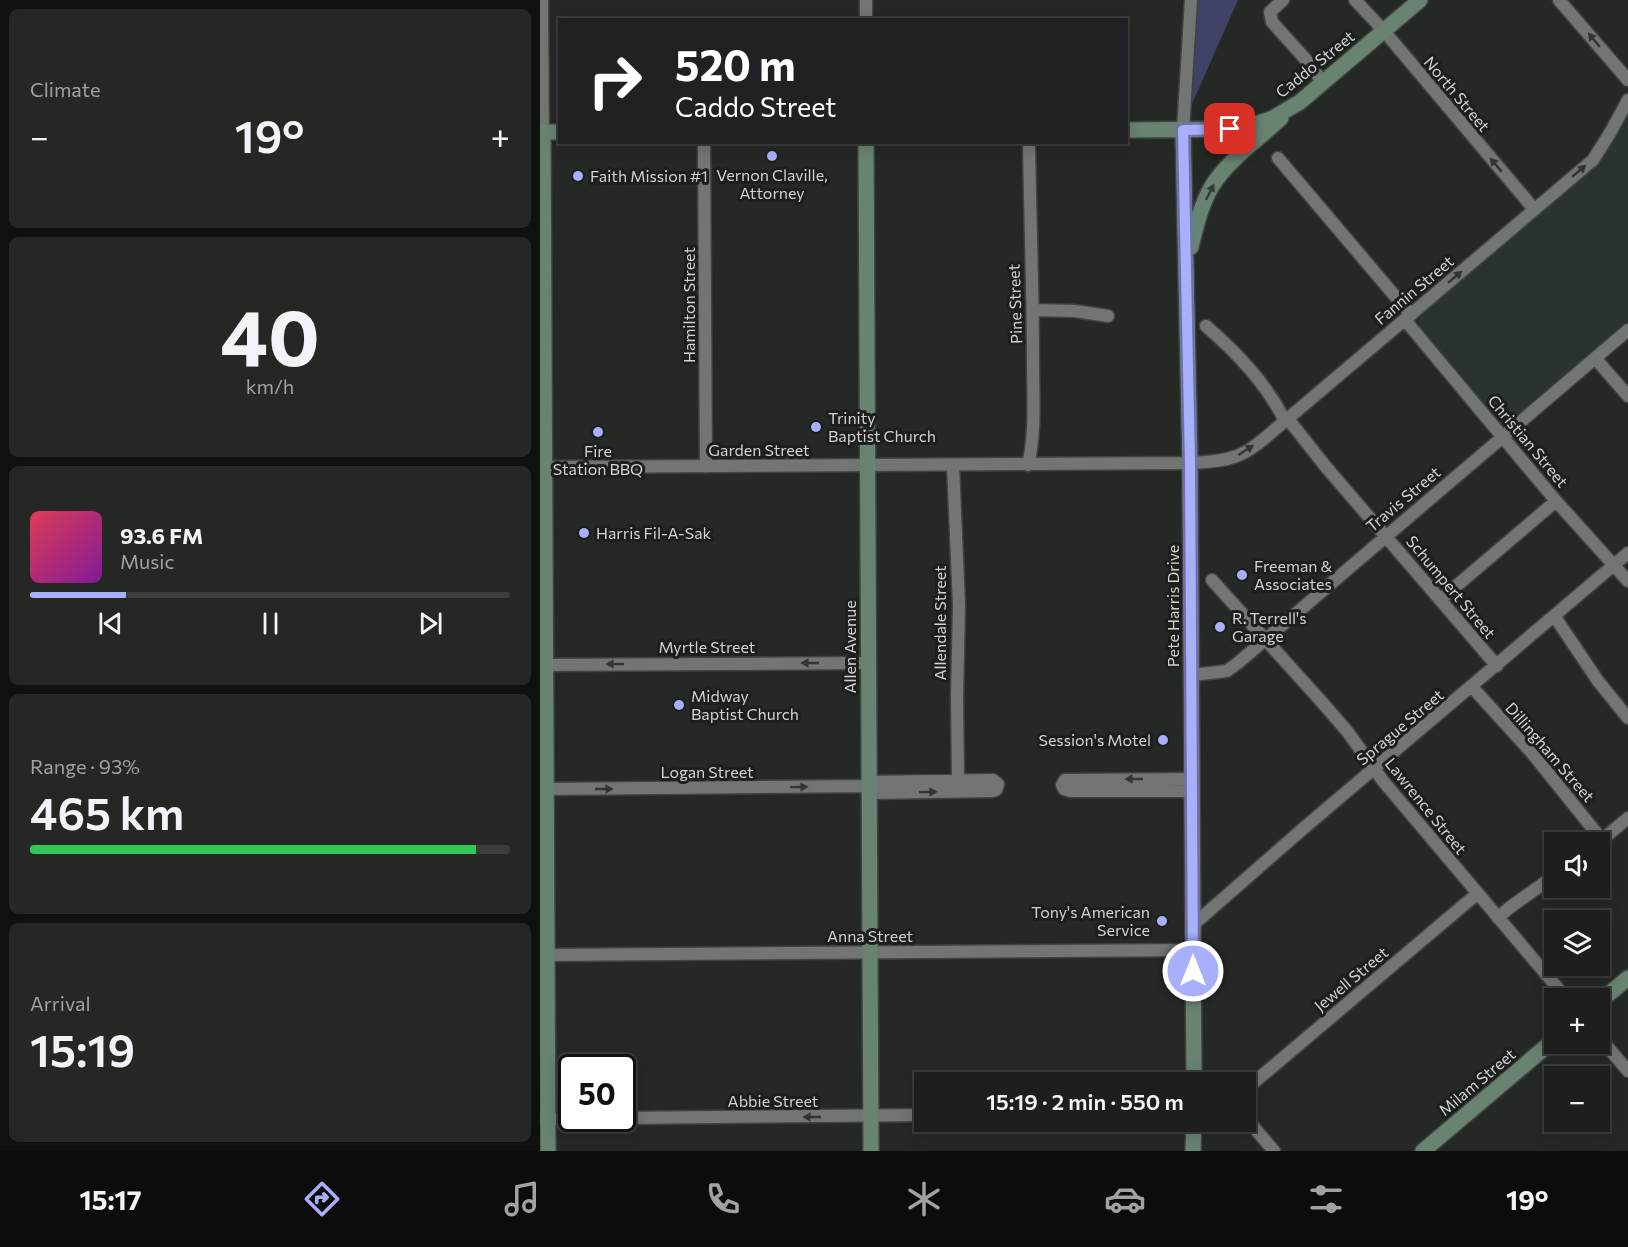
<!DOCTYPE html>
<html lang="en">
<head>
<meta charset="utf-8">
<style>
  body { margin:0; font-family:Commissioner,sans-serif; background:#252725; color:#f1f3f6; height:100vh; display:flex; flex-direction:column; font-size:22px; white-space:nowrap }
  * { box-sizing:border-box; margin:0 }
  p { font-size:20px; color:#a0a2a3 }
  .icon { flex:none; width:33px; height:33px; fill:none; stroke:currentColor; stroke-width:2; stroke-linecap:round; stroke-linejoin:round }
  .map { position:relative; flex:1; overflow:hidden }
  .drawer { display:flex; flex-direction:column; gap:9px; padding:9px; background:#0f110f; width:540px }
  .drawer>* { flex:none }
  .top-card { position:absolute; left:18px; top:18px; width:570px; height:126px; border-radius:0px; box-shadow:0 3px 15px #0003,0 0 0 2px #3a3d3b; background:#202124; color:#fff; overflow:hidden }
  .fabs { position:absolute; left:1004px; top:832px; display:grid; gap:12px }
  .fabs a { display:grid; place-items:center; width:66px; height:66px; border-radius:0px; background:#1c1f1c; box-shadow:0 3px 15px #0003,0 0 0 2px #3a3d3b; font-size:30px }
  .speed { position:absolute; left:18px; top:1054px; display:flex; gap:12px; font-size:30px; font-weight:700; text-align:center }
  .speed>* { display:grid; place-content:center; width:78px; height:78px; border-radius:50%; background:#1c1f1c; box-shadow:0 3px 15px #0003,0 0 0 2px #3a3d3b; line-height:1 }
  .speed .limit { border:3px solid #111; border-radius:9px; background:#fff; color:#111 }
  .pin { position:absolute; display:grid; place-items:center; width:51px; height:51px; color:#fff; margin:-26px; border-radius:12px; box-shadow:0 3px 9px #0006 }
  .me { position:absolute; width:66px; margin:-33px; rotate:0deg; stroke-linejoin:round; filter:drop-shadow(0 0 4px #0008) }
  .turn { display:flex; align-items:center; gap:21px; height:126px; padding:0 18px; font-size:27px }
  .turn .icon { width:78px; height:78px; stroke-width:2.5 }
  .turn b { display:block; font-size:42px; line-height:51px }
  .big { font-size:45px; font-weight:600; line-height:1.1 }
  .drawer .tile { flex:1; display:flex; flex-direction:column; justify-content:center; gap:9px; min-width:0; padding:0 21px; border-radius:9px; background:#252725 }
  .drawer .dial { align-items:center; gap:0 }
  .dial b { font-size:78px; line-height:1 }
  .song { display:flex; align-items:center; gap:18px }
  .cover { width:72px; height:72px; border-radius:9px; background:linear-gradient(135deg,hsl(350 70% 55%),hsl(290 70% 35%)) }
  .played { height:6px; border-radius:3px; background:linear-gradient(90deg,#a8b0fc 20%,#3a3d3b 20%) }
  .keys { display:flex; justify-content:space-around; direction:ltr }
  .heat { display:flex; justify-content:space-between; align-items:center; font-size:33px; direction:ltr }
  .charge { height:9px; border-radius:4px; background:linear-gradient(90deg,#34c759 93%,#3a3d3b 0) }
  .trip { position:absolute; left:374px; top:1072px; width:342px; height:60px; border-radius:0px; background:#1c1f1c; box-shadow:0 3px 15px #0003,0 0 0 2px #3a3d3b; font-weight:600; line-height:60px; text-align:center }
  .menu { display:flex; height:96px; justify-content:space-around; align-items:center; background:#0b0c0b; color:#a0a2a3 }
  .menu .icon { width:42px; height:42px }
  .menu .active { color:#a8b0fc }
  .menu b { font-size:27px; color:#f1f3f6 }
  main { display:flex; flex:1; min-height:0 }
  .map>svg:first-child { display:block }
  .built { fill:#2a342d }
  .green { fill:#3f4265 }
  .lines { fill:none; stroke-linecap:round; stroke-linejoin:round }
  .street-casing { stroke:#404441; stroke-width:15 }
  .secondary-casing { stroke:#404441; stroke-width:18 }
  .street { stroke:#727673; stroke-width:12 }
  .secondary { stroke:#698372; stroke-width:15 }
  .oneway { fill:#323532 }
  .oneway2 { fill:#333d37 }
  .route-casing { stroke:#6d72a4; stroke-width:15 }
  .route { stroke:#a8b0fc; stroke-width:10 }
  .poi-dot { fill:#a8b0fc; stroke:#1c1f1d; stroke-width:2 }
  .labels { text-anchor:middle; stroke-width:6; stroke-linejoin:round; paint-order:stroke }
  .street-label { font-size:16px; fill:#d0d3d1; stroke:#1c1f1d }
  .poi-label { font-size:16px; fill:#d0d3d1; stroke:#1c1f1d; text-anchor:start }
</style>
</head>
<body>
<main>
<section class="drawer">
<div class="tile"><p>Climate</p>
<div class="heat"><a>−</a><b class="big">19°</b><a>+</a></div>
</div>
<div class="tile dial"><b>40</b><p>km/h</p></div>
<div class="tile">
<div class="song"><i class="cover"></i><div><b>93.6 FM</b><p>Music</p></div></div>
<div class="played"></div>
<div class="keys"><svg class="icon" aria-label="previous" viewBox="0 0 24 24"><path d="M18 5L8 12l10 7zM5 5v14"/></svg><svg class="icon" aria-label="pause" viewBox="0 0 24 24"><path d="M8 5v14M16 5v14"/></svg><svg class="icon" aria-label="next" viewBox="0 0 24 24"><path d="M6 5l10 7-10 7zM19 5v14"/></svg></div>
</div>
<div class="tile"><p>Range · 93%</p><b class="big">465 km</b><div class="charge"></div></div>
<div class="tile"><p>Arrival</p><b class="big">15:19</b></div>
</section>
<div class="map">
<svg width="1088" height="1151" viewBox="0 0 1088 1151">
  <rect width="100%" height="100%" fill="#252926"/>
  <path class="built" d="M 1088,110 L 1088,320 L 966,424 L 960,424 L 879,328 L 878,317 L 1032,185 L 1065,153 Z"/>
  <path class="green" d="M 651,0 L 698,0 L 652,104 L 645,98 Z"/>
  <g class="lines">
    <defs>
      <path id="street" d="M 2,0 L 3,132
        M 326,0 L 326,20
        M 743,0 L 730,12 L 732,22 L 768,62 L 783,83
        M 815,0 L 844,31 L 994,209
        M 1019,0 L 1088,80
        M 643,130 L 651,0
        M 164,142 L 166,467
        M 738,158 L 871,315
        M 493,310 L 535,311 L 568,316
        M 865,320 L 1016,501 L 1088,581
        M 666,326 C 698,354 726,383 745,421
        M 1055,358 L 1088,396
        M 748,419 L 786,467 L 957,666
        M 413,465 L 419,605 L 417,697 L 418,780
        M 488,465 C 496,432 493,397 493,364 C 493,290 490,216 489,142
        M 5,467 L 650,463 C 665,462 680,462 694,457 C 713,451 730,433 745,421 L 1053,160 L 1070,133 L 1088,100
        M 672,580 L 780,700 L 807,731 L 843,781 L 1027,999
        M 901,599 L 1016,501
        M 1015,617 L 1058,681 L 1088,718
        M 5,665 L 328,663
        M 652,675 L 687,671 L 699,662 L 1088,330
        M 932,687 L 992,753 L 1062,840
        M 652,779 L 529,780 L 525,780 L 522,785 L 524,789 L 530,791 L 652,791
        M 329,782 L 453,780 L 458,784 L 456,790 L 453,791 L 329,793
        M 6,789 L 329,786
        M 1058,843 L 1088,818
        M 958,918 L 969,908 L 1014,876
        M 653,925 L 765,827 L 1088,553
        M 6,955 L 653,950
        M 1059,1037 L 1088,1071
        M 705,1090 L 938,893
        M 705,1117 L 734,1151
        M 82,1118 L 384,1115
        M 0,1119 L 32,1119"/>
      <path id="secondary" d="M 586,130 L 690,129 L 712,125 L 731,119 L 760,102 L 880,0
        M 643,130 L 650,463 L 654,1083
        M 0,132 L 20,132
        M 3,132 L 8,1151
        M 326,142 L 331,1151
        M 651,247 C 656,226 661,205 672,186 C 688,160 719,139 741,118
        M 1059,1002 L 1088,978
        M 653,1151 L 654,1122
        M 883,1151 L 1014,1040"/>
    </defs>
    <use href="#street" class="street-casing"/>
    <use href="#secondary" class="secondary-casing"/>
    <use href="#street" class="street"/>
    <use href="#secondary" class="secondary"/>
  </g>
  <defs><path id="oneway-solid" d="M-6-.8H1V-3.2L6.5 0L1 3.2V.8H-6Z" transform="scale(1.5)"/></defs>
  <g class="oneway">
    <use href="#oneway-solid" transform="translate(1054 40) rotate(-130)"/>
    <use href="#oneway-solid" transform="translate(956 165) rotate(-130)"/>
    <use href="#oneway-solid" transform="translate(1039 171) rotate(-41)"/>
    <use href="#oneway-solid" transform="translate(915 277) rotate(-40)"/>
    <use href="#oneway-solid" transform="translate(706 450) rotate(-33)"/>
    <use href="#oneway-solid" transform="translate(270 663) rotate(180)"/>
    <use href="#oneway-solid" transform="translate(75 664) rotate(180)"/>
    <use href="#oneway-solid" transform="translate(594 779) rotate(180)"/>
    <use href="#oneway-solid" transform="translate(259 787) rotate(-1)"/>
    <use href="#oneway-solid" transform="translate(64 789)"/>
    <use href="#oneway-solid" transform="translate(388 792) rotate(-1)"/>
    <use href="#oneway-solid" transform="translate(272 1117) rotate(180)"/>
  </g>
  <use class="oneway2" href="#oneway-solid" transform="translate(670 192) rotate(-63)"/>
  <g class="lines">
    <defs>
      <path id="route" d="M 653,971 L 650,463 L 643,130 L 690,129"/>
    </defs>
    <use href="#route" class="route-casing"/>
    <use href="#route" class="route"/>
  </g>
  <g class="poi-dot">
    <circle cx="232" cy="156" r="6"/>
    <circle cx="38" cy="176" r="6"/>
    <circle cx="276" cy="427" r="6"/>
    <circle cx="58" cy="432" r="6"/>
    <circle cx="44" cy="533" r="6"/>
    <circle cx="702" cy="575" r="6"/>
    <circle cx="680" cy="627" r="6"/>
    <circle cx="139" cy="705" r="6"/>
    <circle cx="623" cy="740" r="6"/>
    <circle cx="622" cy="921" r="6"/>
  </g>
  <g class="labels">
    <g class="street-label">
      <text transform="translate(775 64) rotate(-39)" y="6">Caddo Street</text>
      <text transform="translate(917 94) rotate(50)" y="6">North Street</text>
      <text transform="translate(874 290) rotate(-40)" y="6">Fannin Street</text>
      <text transform="translate(475 304) rotate(-92)" y="6">Pine Street</text>
      <text transform="translate(149 305) rotate(-90)" y="6">Hamilton Street</text>
      <text transform="translate(988 441) rotate(50)" y="6">Christian Street</text>
      <text x="219" y="456">Garden Street</text>
      <text transform="translate(863 499) rotate(-40)" y="6">Travis Street</text>
      <text transform="translate(911 587) rotate(50)" y="6">Schumpert Street</text>
      <text transform="translate(633 606) rotate(-90)" y="6">Pete Harris Drive</text>
      <text transform="translate(400 623) rotate(-90)" y="6">Allendale Street</text>
      <text x="167" y="653">Myrtle Street</text>
      <text transform="translate(310 647) rotate(-90)" y="6">Allen Avenue</text>
      <text transform="translate(860 727) rotate(-40)" y="6">Sprague Street</text>
      <text transform="translate(1010 752) rotate(49)" y="6">Dillingham Street</text>
      <text x="167" y="778">Logan Street</text>
      <text transform="translate(886 806) rotate(51)" y="6">Lawrence Street</text>
      <text x="330" y="942">Anna Street</text>
      <text transform="translate(811 979) rotate(-40)" y="6">Jewell Street</text>
      <text transform="translate(937 1082) rotate(-40)" y="6">Milam Street</text>
      <text x="233" y="1107">Abbie Street</text>
    </g>
    <g class="poi-label">
      <text x="232" y="181" text-anchor="middle">Vernon Claville,<tspan x="232" dy="18">Attorney</tspan></text>
      <text x="50" y="182">Faith Mission #1</text>
      <text x="288" y="424">Trinity<tspan x="288" dy="18">Baptist Church</tspan></text>
      <text x="58" y="457" text-anchor="middle">Fire<tspan x="58" dy="18">Station BBQ</tspan></text>
      <text x="56" y="539">Harris Fil-A-Sak</text>
      <text x="714" y="572">Freeman &amp;<tspan x="714" dy="18">Associates</tspan></text>
      <text x="692" y="624">R. Terrell's<tspan x="692" dy="18">Garage</tspan></text>
      <text x="151" y="702">Midway<tspan x="151" dy="18">Baptist Church</tspan></text>
      <text x="611" y="746" text-anchor="end">Session's Motel</text>
      <text x="610" y="918" text-anchor="end">Tony's American<tspan x="610" dy="18">Service</tspan></text>
    </g>
  </g>
</svg>
<div class="fabs">
<a><svg class="icon" aria-label="sound" viewBox="0 0 24 24"><path d="M4 9h4l5-4v14l-5-4H4zM17 9q2 3 0 6"/></svg></a>
<a><svg class="icon" aria-label="layers" viewBox="0 0 24 24"><path d="M12 4l9 5-9 5-9-5zM3 14l9 5 9-5"/></svg></a>
<a>+</a>
<a>−</a>
</div>
<div class="speed"><div class="limit">50</div></div>
<div class="pin" style="left:690px;top:129px;background:#d93025"><svg class="icon" aria-label="arrive" viewBox="0 0 24 24"><path d="M6 21V4h12l-3 4 3 4H6"/></svg></div>
<svg class="me" style="left:653px;top:971px" viewBox="-20 -20 40 40"><circle r="17" fill="#a8b0fc" stroke="#fff" stroke-width="3"/><path d="M0-11L8 9 0 5-8 9z" fill="#fff"/></svg>
<div class="trip">15:19 · 2 min · 550 m</div>
<div class="top-card">
<div class="turn"><svg class="icon" aria-label="right" viewBox="0 0 24 24"><path d="M7 20v-9h11M14 6l5 5-5 5"/></svg><div><b>520 m</b>Caddo Street</div></div>
</div>
</div>
</main>
<nav class="menu">
<b>15:17</b>
<svg class="icon active" aria-label="directions" viewBox="0 0 24 24"><path d="M12 3l9 9-9 9-9-9zM9 14v-3h6M13 9l2 2-2 2"/></svg>
<svg class="icon" aria-label="music" viewBox="0 0 24 24"><path d="M9 18V5l10-2v13"/><circle cx="6" cy="18" r="3"/><circle cx="16" cy="16" r="3"/></svg>
<svg class="icon" aria-label="phone" viewBox="0 0 24 24"><path d="M5 4h4l2 5-3 2q2 4 5 5l2-3 5 2v4C11 20 4 13 5 4z"/></svg>
<svg class="icon" aria-label="climate" viewBox="0 0 24 24"><path d="M12 3v18M4 7l16 10M4 17L20 7"/></svg>
<svg class="icon" aria-label="car" viewBox="0 0 24 24"><path d="M5 17H2v-5l4-1 3-4h7l3 4 3 1v5h-3M9 17h6M6 11h13"/><circle cx="7" cy="17" r="2"/><circle cx="17" cy="17" r="2"/></svg>
<svg class="icon" aria-label="filters" viewBox="0 0 24 24"><path d="M4 7h16M4 17h16"/><circle cx="9" cy="7" r="2"/><circle cx="15" cy="17" r="2"/></svg>
<b>19°</b>
</nav>
</body>
</html>
